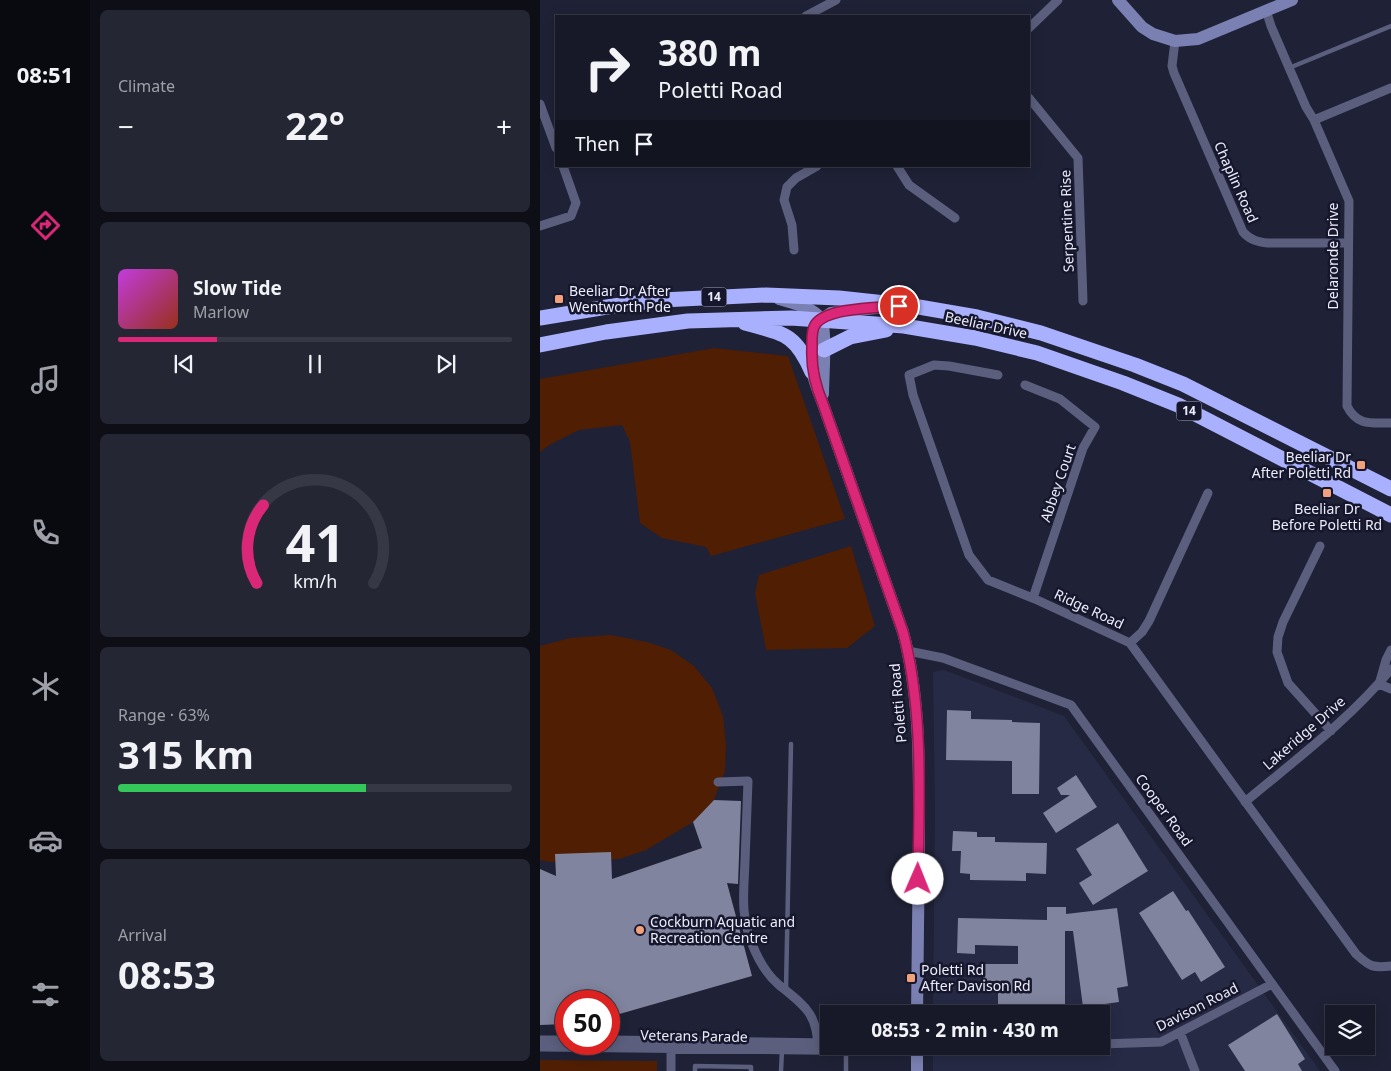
<!DOCTYPE html>
<html lang="en">
<head>
<meta charset="utf-8">
<style>
  body { margin:0; font-family:"Noto Sans",sans-serif; background:#242634; color:#f1f3f6; height:100vh; display:flex; flex-direction:column; font-size:19px; white-space:nowrap }
  * { box-sizing:border-box; margin:0 }
  p { font-size:16px; color:#9ea0a8 }
  .icon { flex:none; width:28px; height:28px; fill:none; stroke:currentColor; stroke-width:2; stroke-linecap:round; stroke-linejoin:round }
  .map { position:relative; flex:1; overflow:hidden }
  .details { display:flex; flex-direction:column; gap:10px; padding:10px; background:#0d0e16; width:450px }
  .details>* { flex:none }
  .hud { position:absolute; left:15px; top:15px; width:475px; height:152px; border-radius:0px; box-shadow:0 2px 12px #0003,0 0 0 1px #363845; background:#171928; color:#f1f3f6; overflow:hidden }
  .buttons { position:absolute; left:785px; top:1005px; display:grid; gap:10px }
  .buttons a { display:grid; place-items:center; width:50px; height:50px; border-radius:0px; background:#171928; box-shadow:0 2px 12px #0003,0 0 0 1px #363845; font-size:25px }
  .speed { position:absolute; left:15px; top:990px; display:flex; gap:10px; font-size:25px; font-weight:700; text-align:center }
  .speed>* { display:grid; place-content:center; width:65px; height:65px; border-radius:50%; background:#171928; box-shadow:0 2px 12px #0003,0 0 0 1px #363845; line-height:1 }
  .speed .limit { border:8px solid #d22; background:#fff; color:#111 }
  .pin { position:absolute; display:grid; place-items:center; width:42px; height:42px; color:#fff; margin:-21px; border:2px solid #fff; border-radius:50%; box-shadow:0 1px 5px #0007 }
  .me { position:absolute; width:55px; margin:-28px; rotate:1deg; stroke-linejoin:round; filter:drop-shadow(0 0 4px #0008) }
  .turn { display:flex; align-items:center; gap:18px; height:105px; padding:0 20px; font-size:22px }
  .turn .icon { width:65px; height:65px; stroke-width:2.5 }
  .turn b { display:block; font-size:35px; line-height:42px }
  .then { display:flex; align-items:center; height:48px; padding:0 20px; background:#0003; gap:10px; font-size:19px }
  .big { font-size:38px; font-weight:700; line-height:1.1 }
  .details .widget { flex:1; display:flex; flex-direction:column; justify-content:center; gap:8px; min-width:0; padding:0 18px; border-radius:8px; background:#242634 }
  .details .dial { align-items:center; gap:0 }
  .dial svg { height:130px; overflow:visible; fill:none; stroke:#363845; stroke-width:7; stroke-linecap:round; text-anchor:middle }
  .dial text { fill:#f1f3f6; stroke:none }
  .song { display:flex; align-items:center; gap:15px }
  .cover { width:60px; height:60px; border-radius:8px; background:linear-gradient(135deg,hsl(290 70% 55%),hsl(10 70% 35%)) }
  .played { height:5px; border-radius:2px; background:linear-gradient(90deg,#db2777 25%,#363845 25%) }
  .keys { display:flex; justify-content:space-around; direction:ltr }
  .heat { display:flex; justify-content:space-between; align-items:center; font-size:28px; direction:ltr }
  .charge { height:8px; border-radius:4px; background:linear-gradient(90deg,#34c759 63%,#363845 0) }
  .trip { position:absolute; left:280px; top:1005px; width:290px; height:50px; border-radius:0px; background:#171928; box-shadow:0 2px 12px #0003,0 0 0 1px #363845; font-weight:700; line-height:50px; text-align:center }
  main { display:flex; flex:1; min-height:0 }
  .menu { display:flex; flex-direction:column; width:90px; justify-content:space-around; align-items:center; background:#090a10; color:#9ea0a8 }
  .menu .icon { width:35px; height:35px }
  .menu .current { color:#db2777 }
  .menu b { font-size:22px; color:#f1f3f6 }
  .map>svg:first-child { display:block }
  .built { fill:#272a45 }
  .green { fill:#4f1e03 }
  .building { fill:#81849e }
  .lines { fill:none; stroke-linecap:round; stroke-linejoin:round }
  .lane { stroke:#5b5f7d; stroke-width:4.5 }
  .street { stroke:#5b5f7d; stroke-width:9 }
  .secondary { stroke:#7a80b1; stroke-width:12 }
  .highway { stroke:#a9b1fe; stroke-width:15 }
  .route-casing { stroke:#8e194d; stroke-width:12 }
  .route { stroke:#db2777; stroke-width:9 }
  .poi-dot { fill:#f1a17c; stroke:#16172c; stroke-width:2 }
  .labels { text-anchor:middle; stroke-width:5; stroke-linejoin:round; paint-order:stroke }
  .shield { fill:#16172c; stroke:#aaacbc; stroke-width:1 }
  .shield-label { font-size:12px; font-weight:bold; fill:#eaecfa }
  .street-label { font-size:14px; fill:#eaecfa; stroke:#16172c }
  .poi-label { font-size:14px; fill:#eaecfa; stroke:#16172c; text-anchor:start }
</style>
</head>
<body>
<main>
<nav class="menu">
<b>08:51</b>
<svg class="icon current" aria-label="directions" viewBox="0 0 24 24"><path d="M12 3l9 9-9 9-9-9zM9 14v-3h6M13 9l2 2-2 2"/></svg>
<svg class="icon" aria-label="music" viewBox="0 0 24 24"><path d="M9 18V5l10-2v13"/><circle cx="6" cy="18" r="3"/><circle cx="16" cy="16" r="3"/></svg>
<svg class="icon" aria-label="phone" viewBox="0 0 24 24"><path d="M5 4h4l2 5-3 2q2 4 5 5l2-3 5 2v4C11 20 4 13 5 4z"/></svg>
<svg class="icon" aria-label="climate" viewBox="0 0 24 24"><path d="M12 3v18M4 7l16 10M4 17L20 7"/></svg>
<svg class="icon" aria-label="car" viewBox="0 0 24 24"><path d="M5 17H2v-5l4-1 3-4h7l3 4 3 1v5h-3M9 17h6M6 11h13"/><circle cx="7" cy="17" r="2"/><circle cx="17" cy="17" r="2"/></svg>
<svg class="icon" aria-label="filters" viewBox="0 0 24 24"><path d="M4 7h16M4 17h16"/><circle cx="9" cy="7" r="2"/><circle cx="15" cy="17" r="2"/></svg>
</nav>
<section class="details">
<div class="widget"><p>Climate</p>
<div class="heat"><a>−</a><b class="big">22°</b><a>+</a></div>
</div>
<div class="widget">
<div class="song"><i class="cover"></i><div><b>Slow Tide</b><p>Marlow</p></div></div>
<div class="played"></div>
<div class="keys"><svg class="icon" aria-label="previous" viewBox="0 0 24 24"><path d="M18 5L8 12l10 7zM5 5v14"/></svg><svg class="icon" aria-label="pause" viewBox="0 0 24 24"><path d="M8 5v14M16 5v14"/></svg><svg class="icon" aria-label="next" viewBox="0 0 24 24"><path d="M6 5l10 7-10 7zM19 5v14"/></svg></div>
</div>
<div class="widget dial"><svg viewBox="0 0 100 80">
<path d="M14 69A42 42 0 1 1 86 69"/>
<path d="M14 69A42 42 0 0 1 18 21" stroke="#db2777"/>
<text x="50" y="56" font-size="32" font-weight="700">41</text>
<text x="50" y="72" font-size="11">km/h</text>
</svg></div>
<div class="widget"><p>Range · 63%</p><b class="big">315 km</b><div class="charge"></div></div>
<div class="widget"><p>Arrival</p><b class="big">08:53</b></div>
</section>
<div class="map">
<svg width="851" height="1071" viewBox="0 0 851 1071">
  <rect width="100%" height="100%" fill="#1f2136"/>
  <path class="built" d="M 404,670 L 524,716 L 780,1071 L 393,1071 L 393,1046 L 561,1046 L 561,1014 L 393,1014 L 395,813 L 393,672 Z"/>
  <path class="green" d="M 174,348 L 248,356 L 305,519 L 171,556 L 166,547 L 122,538 L 100,523 L 90,442 L 82,425 L 39,430 L 11,444 L 0,452 L 0,379 Z
    M 311,546 L 335,626 L 307,648 L 226,650 L 215,593 L 219,575 Z
    M 70,635 L 107,642 L 131,650 L 154,666 L 172,688 L 183,716 L 186,746 L 185,771 L 174,800 L 153,822 L 106,850 L 79,859 L 10,862 L 0,860 L 0,646 L 30,638 Z
    M 0,1060 L 117,1061 L 117,1071 L 0,1071 Z"/>
  <path class="building" d="M 407,710 L 431,711 L 431,719 L 472,720 L 472,722 L 500,723 L 499,794 L 472,794 L 472,761 L 406,760 Z
    M 536,775 L 557,807 L 516,833 L 503,813 L 530,795 L 521,795 L 517,788 Z
    M 174,800 L 201,801 L 198,884 L 187,883 L 212,976 L 69,1017 L 69,1001 L 26,1001 L 26,1024 L 0,1025 L 0,869 L 16,876 L 15,854 L 71,852 L 72,879 L 162,848 L 153,822 Z
    M 578,823 L 608,871 L 553,905 L 539,883 L 552,875 L 536,849 Z
    M 413,831 L 437,832 L 437,837 L 455,837 L 455,842 L 507,843 L 506,874 L 486,873 L 486,881 L 430,880 L 430,874 L 420,873 L 421,851 L 412,851 Z
    M 633,891 L 646,911 L 648,910 L 685,967 L 661,982 L 655,972 L 642,980 L 599,913 Z
    M 507,907 L 526,907 L 526,914 L 577,908 L 588,986 L 577,988 L 579,1002 L 543,1007 L 533,931 L 525,931 L 525,1006 L 511,1006 L 511,1014 L 497,1014 L 497,1008 L 478,1008 L 478,1014 L 458,1014 L 458,981 L 443,981 L 443,964 L 478,964 L 478,946 L 435,945 L 435,954 L 417,953 L 418,918 L 507,920 Z
    M 737,1014 L 765,1059 L 758,1064 L 762,1071 L 705,1071 L 688,1045 Z"/>
  <g class="lines">
    <path class="lane" d="M 749,68 L 851,26
      M 246,989 L 251,744
      M 155,1071 L 155,1066 L 211,1067 L 211,1071
      M 241,1071 L 242,1050
      M 306,1071 L 306,1050"/>
    <path class="street" d="M 726,10 L 731,26 L 766,107 L 774,120 L 809,201 L 807,406 C 817,426 831,423 851,423
      M 266,16 L 296,0
      M 489,28 L 518,0
      M 635,41 L 632,66 L 634,73 L 703,232 C 710,240 718,242 728,243 L 808,243
      M 489,98 L 538,158 L 543,301
      M 0,104 L 16,148
      M 774,120 L 851,88
      M 357,166 L 369,185 L 415,218
      M 0,226 L 31,216 L 36,203 L 23,166
      M 254,250 L 252,225 L 244,200 L 247,187 L 256,178 L 277,166
      M 458,375 L 409,366 L 394,365 L 369,375 L 373,395 L 429,555 L 448,580 L 495,599 L 590,643 L 816,954 C 830,967 833,968 851,966
      M 485,385 L 520,399 L 555,427 L 543,448 L 493,598
      M 780,546 L 743,622 L 738,637 L 737,652 L 748,683 L 791,731
      M 590,643 L 602,632 L 609,621 L 668,493
      M 368,651 L 403,658 L 531,705 L 795,1071
      M 840,681 L 846,660 L 851,650
      M 839,684 L 851,689
      M 178,782 L 208,781 C 207,808 206,834 205,861 C 204,892 200,914 212,944 C 218,959 227,975 239,985 C 265,1006 278,1014 278,1050
      M 705,802 C 755,760 809,720 851,669
      M 640,1032 L 655,1071
      M 0,1040 L 26,1040
      M 69,1040 L 289,1043
      M 561,1044 L 621,1042 L 732,984
      M 420,1046 L 509,1046
      M 0,1047 L 349,1051 L 358,1051 L 375,1046
      M 131,1071 L 131,1045"/>
    <path class="secondary" d="M 578,0 L 602,27 L 613,34 L 635,41 L 658,39 L 752,0
      M 239,299 C 252,303 273,307 281,319 C 287,329 283,378 283,394
      M 344,307 L 291,313 L 276,323 L 273,332 L 272,372 L 277,388 L 283,404 L 363,632 C 381,699 379,771 379,839 C 378,898 378,956 377,1014
      M 377,1071 L 377,1046"/>
    <path class="highway" d="M 0,318 L 73,306 L 122,300 L 226,295 L 299,298 L 373,306 L 437,317 L 501,333 L 595,365 L 643,384 L 851,489
      M 205,323 C 244,334 255,333 272,372
      M 0,345 L 66,332 L 148,321 L 251,318 L 364,326 L 435,338 L 497,353 L 583,383 L 638,405 L 851,515
      M 284,350 L 310,337 L 346,330"/>
  </g>
  <g class="lines">
    <defs>
      <path id="route" d="M 359,306 C 339,308 286,307 275,325 C 271,331 272,341 272,348 C 271,368 275,385 283,404 L 363,632 C 384,712 379,797 378,879"/>
    </defs>
    <use href="#route" class="route-casing"/>
    <use href="#route" class="route"/>
  </g>
  <g class="poi-dot">
    <rect x="14" y="294" width="10" height="10" rx="2.5"/>
    <rect x="816" y="460" width="10" height="10" rx="2.5"/>
    <rect x="782" y="488" width="10" height="10" rx="2.5"/>
    <circle cx="100" cy="930" r="5"/>
    <rect x="366" y="973" width="10" height="10" rx="2.5"/>
  </g>
  <g class="labels">
    <g class="shield">
      <rect x="161.5" y="287.5" width="25" height="19" rx="4"/>
      <rect x="636.5" y="401.5" width="25" height="19" rx="4"/>
    </g>
    <g class="shield-label">
      <text x="174" y="301">14</text>
      <text x="649" y="415">14</text>
    </g>
    <g class="street-label">
      <text transform="translate(696 182) rotate(66)" y="5">Chaplin Road</text>
      <text transform="translate(527 221) rotate(-92)" y="5">Serpentine Rise</text>
      <text transform="translate(793 256) rotate(-90)" y="5">Delaronde Drive</text>
      <text transform="translate(446 325) rotate(12)" y="5">Beeliar Drive</text>
      <text transform="translate(518 483) rotate(-71)" y="5">Abbey Court</text>
      <text transform="translate(549 609) rotate(25)" y="5">Ridge Road</text>
      <text transform="translate(358 703) rotate(-95)" y="5">Poletti Road</text>
      <text transform="translate(764 733) rotate(-41)" y="5">Lakeridge Drive</text>
      <text transform="translate(624 810) rotate(54)" y="5">Cooper Road</text>
      <text transform="translate(657 1007) rotate(-27)" y="5">Davison Road</text>
      <text transform="translate(154 1036) rotate(1)" y="5">Veterans Parade</text>
    </g>
    <g class="poi-label">
      <text x="29" y="296">Beeliar Dr After<tspan x="29" dy="16">Wentworth Pde</tspan></text>
      <text x="811" y="462" text-anchor="end">Beeliar Dr<tspan x="811" dy="16">After Poletti Rd</tspan></text>
      <text x="787" y="514" text-anchor="middle">Beeliar Dr<tspan x="787" dy="16">Before Poletti Rd</tspan></text>
      <text x="110" y="927">Cockburn Aquatic and<tspan x="110" dy="16">Recreation Centre</tspan></text>
      <text x="381" y="975">Poletti Rd<tspan x="381" dy="16">After Davison Rd</tspan></text>
    </g>
  </g>
</svg>
<div class="buttons">
<a><svg class="icon" aria-label="layers" viewBox="0 0 24 24"><path d="M12 4l9 5-9 5-9-5zM3 14l9 5 9-5"/></svg></a>
</div>
<div class="speed"><div class="limit">50</div></div>
<div class="pin" style="left:359px;top:306px;background:#d93025"><svg class="icon" aria-label="arrive" viewBox="0 0 24 24"><path d="M6 21V4h12l-3 4 3 4H6"/></svg></div>
<svg class="me" style="left:378px;top:879px" viewBox="-20 -20 40 40"><circle r="19" fill="#fff"/><path d="M0-13L10 11 0 6-10 11z" fill="#db2777"/></svg>
<div class="trip">08:53 · 2 min · 430 m</div>
<div class="hud">
<div class="turn"><svg class="icon" aria-label="right" viewBox="0 0 24 24"><path d="M7 20v-9h11M14 6l5 5-5 5"/></svg><div><b>380 m</b>Poletti Road</div></div>
<div class="then">Then<svg class="icon" aria-label="arrive" viewBox="0 0 24 24"><path d="M6 21V4h12l-3 4 3 4H6"/></svg></div>
</div>
</div>
</main>
</body>
</html>
